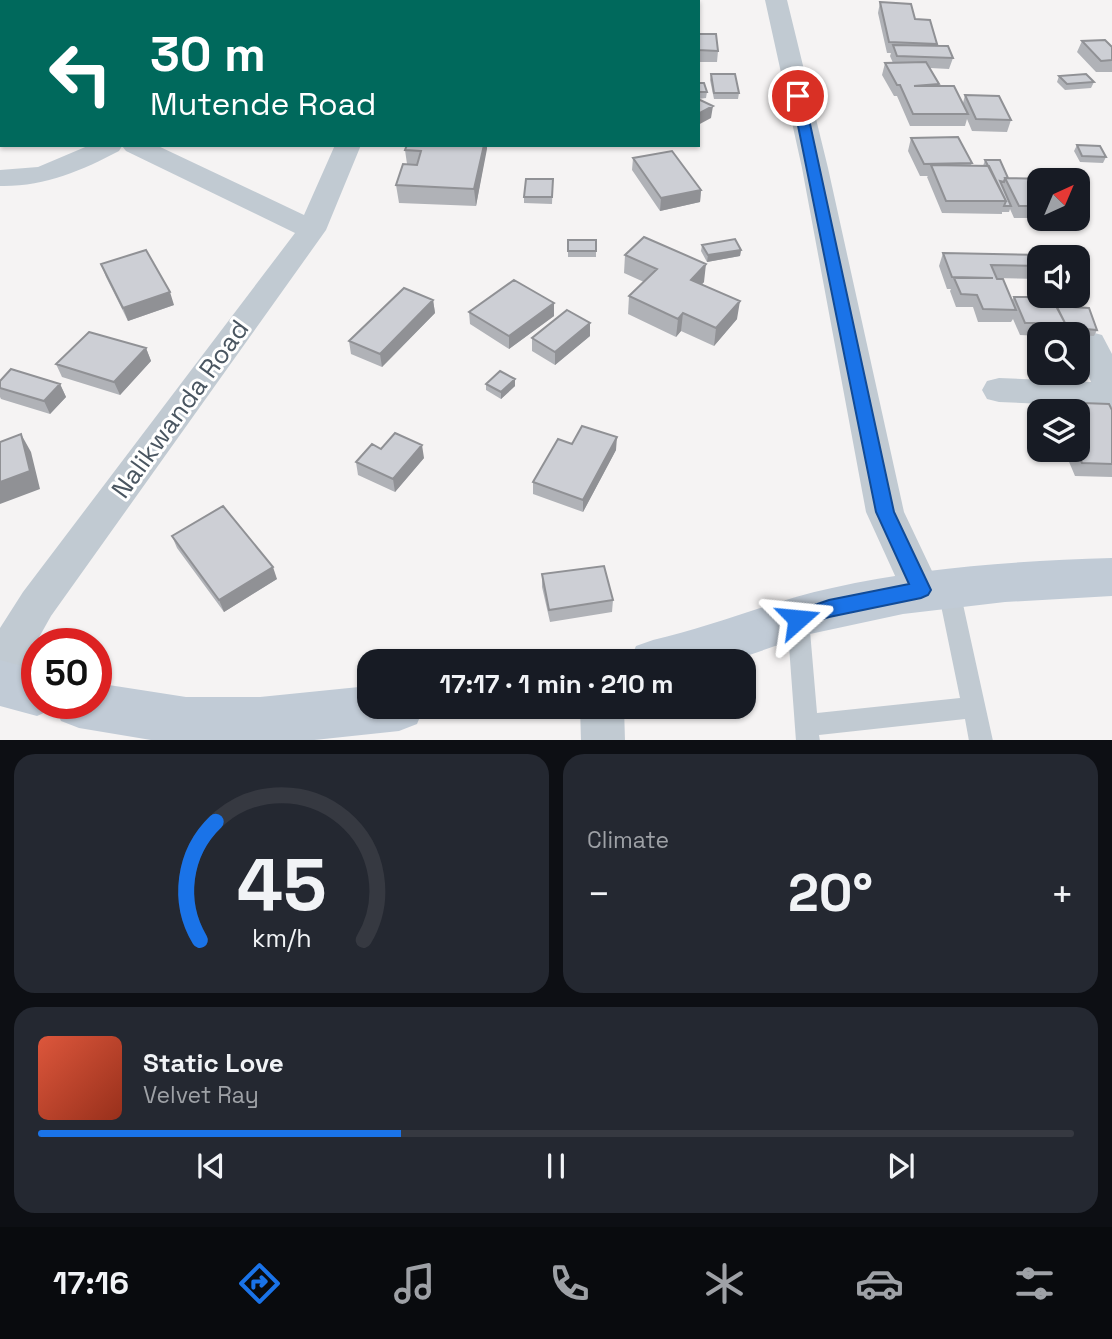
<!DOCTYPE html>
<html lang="en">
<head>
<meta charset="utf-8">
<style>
  body { margin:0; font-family:"Space Grotesk",sans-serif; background:#242831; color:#f1f3f6; height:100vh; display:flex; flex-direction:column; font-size:26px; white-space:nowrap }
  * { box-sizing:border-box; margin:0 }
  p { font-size:23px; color:#9ea1a6 }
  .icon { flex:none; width:38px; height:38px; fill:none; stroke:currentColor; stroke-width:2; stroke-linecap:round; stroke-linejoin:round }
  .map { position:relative; height:740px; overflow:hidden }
  .panel { display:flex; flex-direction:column; gap:14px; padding:14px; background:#0d0f14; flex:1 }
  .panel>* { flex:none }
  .hud { position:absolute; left:0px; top:0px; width:700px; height:147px; box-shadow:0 2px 5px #0004; background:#00695c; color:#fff; overflow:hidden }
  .needle { width:46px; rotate:44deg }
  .buttons { position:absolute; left:1027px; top:168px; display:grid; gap:14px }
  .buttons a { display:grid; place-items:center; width:63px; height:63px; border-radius:14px; background:#171b24; box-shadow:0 2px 5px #0004; font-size:35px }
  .speed { position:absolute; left:21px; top:628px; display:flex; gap:14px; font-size:35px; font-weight:700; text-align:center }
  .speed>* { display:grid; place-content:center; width:91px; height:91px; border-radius:50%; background:#171b24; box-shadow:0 2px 5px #0004; line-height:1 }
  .speed .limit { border:10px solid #d22; background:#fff; color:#111 }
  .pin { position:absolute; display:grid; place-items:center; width:60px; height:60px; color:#fff; margin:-30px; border:4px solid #fff; border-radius:50%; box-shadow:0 2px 7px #0007 }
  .me { position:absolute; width:77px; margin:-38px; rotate:72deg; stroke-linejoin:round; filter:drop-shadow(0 0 5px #0008) }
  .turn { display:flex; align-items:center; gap:24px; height:147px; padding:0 35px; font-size:32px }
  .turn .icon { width:91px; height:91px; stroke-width:2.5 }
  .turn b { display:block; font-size:49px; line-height:60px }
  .big { font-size:52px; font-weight:700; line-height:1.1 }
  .panel .widget { flex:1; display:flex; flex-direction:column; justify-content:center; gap:10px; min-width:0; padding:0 24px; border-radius:21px; background:#242831 }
  .panel .dial { align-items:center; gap:0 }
  .dial svg { height:182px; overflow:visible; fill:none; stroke:#363941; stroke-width:7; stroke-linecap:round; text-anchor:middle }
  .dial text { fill:#f1f3f6; stroke:none }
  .song { display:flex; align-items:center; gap:21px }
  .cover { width:84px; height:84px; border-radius:10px; background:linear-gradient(135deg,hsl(10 70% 55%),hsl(10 70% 35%)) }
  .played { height:7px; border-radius:4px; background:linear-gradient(90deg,#1a73e8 35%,#363941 35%) }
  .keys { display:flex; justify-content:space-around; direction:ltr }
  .heat { display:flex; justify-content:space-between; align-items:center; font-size:38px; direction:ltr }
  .panel .tiles { flex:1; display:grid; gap:14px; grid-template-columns:1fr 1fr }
  .widget:last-child { grid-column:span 2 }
  .trip { position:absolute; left:357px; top:649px; width:399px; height:70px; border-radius:21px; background:#171b24; box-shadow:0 2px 5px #0004; font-weight:700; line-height:70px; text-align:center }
  .menu { display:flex; height:112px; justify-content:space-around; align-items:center; background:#090b0e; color:#9ea1a6 }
  .menu .icon { width:49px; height:49px }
  .menu .current { color:#1a73e8 }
  .menu b { font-size:32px; color:#f1f3f6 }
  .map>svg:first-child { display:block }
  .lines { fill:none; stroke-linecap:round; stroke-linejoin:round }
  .service { fill:#c1cad2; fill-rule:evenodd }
  .minor { fill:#c1cad2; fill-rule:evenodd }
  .secondary { fill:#c1cbd6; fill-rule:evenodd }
  .wall { fill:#b0b2b7 }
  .shaded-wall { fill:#909195 }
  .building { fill:#cdcfd5; stroke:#909195; stroke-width:2 }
  .route { fill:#1a73e8; stroke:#114b97; stroke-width:2 }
  .labels { text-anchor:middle; stroke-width:6; stroke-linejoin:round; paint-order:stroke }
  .street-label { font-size:26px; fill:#4a5661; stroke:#fff }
</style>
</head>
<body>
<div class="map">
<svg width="1112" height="741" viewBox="0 0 1112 741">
  <rect width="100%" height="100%" fill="#f5f3f3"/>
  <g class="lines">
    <path class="service" d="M 948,577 L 955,580 L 959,586 L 993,741 L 969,741 L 965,719 L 819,735 L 820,741 L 796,741 L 787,619 L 790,612 L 798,610 L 806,612 L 809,619 L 817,713 L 960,698 L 937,586 L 941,580 Z"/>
    <path class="minor" d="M 385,0 L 407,0 L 384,2 Z
      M 765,0 L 787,0 L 828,168 L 904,512 L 941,590 L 935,602 L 921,607 L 907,602 L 866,512 L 802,168 Z
      M 0,63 L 2,63 L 2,78 L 0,78 Z
      M 90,145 L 156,145 L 304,215 L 335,145 L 361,145 L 326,230 L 51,616 L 15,680 L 0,685 L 0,628 L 23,592 L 295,233 L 126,151 L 122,146 L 119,151 C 81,171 44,187 0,186 L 0,170 L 38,167 Z
      M 1091,332 L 1102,335 L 1112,354 L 1112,407 L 999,402 L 987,399 L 982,390 L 987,381 L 999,378 L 1091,382 L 1078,351 L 1080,335 Z
      M 580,707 L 624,707 L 625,741 L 581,741 Z"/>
    <path class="secondary" d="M 1112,558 L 1112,596 L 1005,602 L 903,614 L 810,634 L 729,662 L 629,662 L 636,646 L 653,640 C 714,626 771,601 832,588 C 924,567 1018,561 1112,558 Z
      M 0,660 L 37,670 L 37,704 L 96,704 L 96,683 L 186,697 L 260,697 L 369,686 L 369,707 L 424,707 L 417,724 L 399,731 L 305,741 L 157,741 L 79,728 L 61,721 L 55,708 L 37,716 L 0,706 Z"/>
  </g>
  <path class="wall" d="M 37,0 L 83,0 L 83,2 L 39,2 Z
    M 464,0 L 503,0 L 503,2 L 465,2 Z
    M 637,0 L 683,0 L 683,2 L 642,2 Z
    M 880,2 L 915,19 L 937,44 L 936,46 L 953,58 L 949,69 L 930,68 L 939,84 L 939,86 L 963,103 L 965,95 L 1011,120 L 1007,132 L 972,131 L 967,119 L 965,126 L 910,126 L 897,96 L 894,96 L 882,75 L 885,63 L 893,63 L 890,56 L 891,53 L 887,53 L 878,13 Z
    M 698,34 L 718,51 L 717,62 L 698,62 Z
    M 1082,41 L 1112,47 L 1112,72 L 1096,72 L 1077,52 Z
    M 711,74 L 739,93 L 738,99 L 714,99 L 710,80 Z
    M 1059,76 L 1094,82 L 1091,88 L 1065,90 L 1057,82 Z
    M 698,83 L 707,92 L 706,98 L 698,99 Z
    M 911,138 L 972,163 L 971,165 L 983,166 L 985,160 L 1008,178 L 1040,180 L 1040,218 L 1014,218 L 1010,209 L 1009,212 L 1002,212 L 1002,214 L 942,213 L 927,177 L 928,176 L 920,176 L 908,151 Z
    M 407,145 L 487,145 L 476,206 L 399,203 L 396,185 L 407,164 L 405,150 Z
    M 1077,145 L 1106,157 L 1103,163 L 1080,162 L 1074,151 Z
    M 633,158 L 701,190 L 700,202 L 660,211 L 632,170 Z
    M 553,179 L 552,204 L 524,203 L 524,197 Z
    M 568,240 L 596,240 L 596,257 L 568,257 Z
    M 702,245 L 741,250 L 740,256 L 707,262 L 701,251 Z
    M 943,253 L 1040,257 L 1040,279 L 996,278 L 1012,300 L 1014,297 L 1056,306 L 1097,330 L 1094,336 L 1060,334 L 1040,334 L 1040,336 L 1020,335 L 1013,319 L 1011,322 L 978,322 L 973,307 L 956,307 L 950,291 L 951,289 L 947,289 L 939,266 Z
    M 625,255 L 704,282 L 702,284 L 737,319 L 714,346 L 681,331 L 676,337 L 628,314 L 629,296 L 644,282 L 624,273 Z
    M 101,264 L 174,305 L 128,321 L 106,277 Z
    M 433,300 L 435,313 L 382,367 L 351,354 L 349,341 Z
    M 469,312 L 554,316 L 509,349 L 470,324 Z
    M 590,336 L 555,365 L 532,351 L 532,338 Z
    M 146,348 L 151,361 L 120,395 L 62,377 L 56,364 Z
    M 515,379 L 515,386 L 501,399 L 486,390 L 486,384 Z
    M 0,381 L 60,384 L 66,397 L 50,414 L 1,399 L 0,397 Z
    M 1056,402 L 1112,410 L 1112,477 L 1075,476 L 1064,450 L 1078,450 L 1078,411 L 1052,411 Z
    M 572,444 L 616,450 L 583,512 L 533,494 L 533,482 Z
    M 381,449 L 424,458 L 395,492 L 358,475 L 356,462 Z
    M 172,536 L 277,579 L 224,612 L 177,548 Z
    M 542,574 L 613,600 L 612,612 L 550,622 L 542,587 Z"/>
  <path class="shaded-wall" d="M 50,0 L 77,0 L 78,2 L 51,2 Z
    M 672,0 L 683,0 L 683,2 L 670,2 Z
    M 713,106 L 711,118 L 698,125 L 698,114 Z
    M 484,145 L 487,145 L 487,149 L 476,206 L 474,189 Z
    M 701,190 L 700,202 L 660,211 L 661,198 Z
    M 741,250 L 740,256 L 707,262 L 708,255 Z
    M 706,264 L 704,282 L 689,298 L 691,280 Z
    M 170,292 L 174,305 L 128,321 L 123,308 Z
    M 433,300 L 435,313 L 382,367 L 380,354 Z
    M 740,301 L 737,319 L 714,346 L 716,328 Z
    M 554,303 L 554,316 L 509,349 L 509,336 Z
    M 683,313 L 681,331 L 676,337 L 678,319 Z
    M 590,323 L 590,336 L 555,365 L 555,352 Z
    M 146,348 L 151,361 L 120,395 L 114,382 Z
    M 515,379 L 515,386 L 501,399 L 501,392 Z
    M 60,384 L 66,397 L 50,414 L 44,401 Z
    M 21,434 L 31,452 L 40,489 L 0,504 L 0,482 Z
    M 617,437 L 616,450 L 583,512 L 583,500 Z
    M 422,445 L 424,458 L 395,492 L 393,479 Z
    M 273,567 L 277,579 L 224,612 L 219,600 Z"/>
  <path class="building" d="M 68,0 L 83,0 L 79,2 L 63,2 Z
    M 114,0 L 140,0 L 143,2 L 114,2 L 112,1 Z
    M 142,0 L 170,0 L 166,2 L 146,2 Z
    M 174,0 L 229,0 L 232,2 L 172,1 Z
    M 244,0 L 268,0 L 271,2 L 240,2 Z
    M 476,0 L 503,0 L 499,2 L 478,2 Z
    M 880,2 L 911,4 L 915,19 L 930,20 L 937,44 L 889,42 Z
    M 698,34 L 716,34 L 718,51 L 698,50 Z
    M 1105,40 L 1112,47 L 1112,60 L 1101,61 L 1082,41 Z
    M 893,45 L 948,46 L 953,58 L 897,56 Z
    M 926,62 L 939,84 L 914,86 L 954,86 L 968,114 L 913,114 L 900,85 L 897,85 L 885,63 Z
    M 711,74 L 735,74 L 739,93 L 714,93 Z
    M 1086,74 L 1094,82 L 1067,84 L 1059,76 Z
    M 698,83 L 704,83 L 707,92 L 698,92 Z
    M 965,95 L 999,96 L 1011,120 L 976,119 Z
    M 698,99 L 713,106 L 698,114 Z
    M 958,137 L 972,163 L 924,164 L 911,138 Z
    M 407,145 L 484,145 L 474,189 L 396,185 L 403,164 L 417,165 L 421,151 L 405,150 Z
    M 1077,145 L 1100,146 L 1106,157 L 1082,156 Z
    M 672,151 L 701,190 L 661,198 L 633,158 Z
    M 985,160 L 1000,160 L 1008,178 L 1005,178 L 1004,182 L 1000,181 L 1011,206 L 1004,206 L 1006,201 Z
    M 931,165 L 989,166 L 1006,201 L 946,201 Z
    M 1005,178 L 1049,179 L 1050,180 L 1040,180 L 1040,206 L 1019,206 Z
    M 526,179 L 553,179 L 552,197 L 524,197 Z
    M 644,237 L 706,264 L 691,280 L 740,301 L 716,328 L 683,313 L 678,319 L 629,296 L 657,269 L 625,255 Z
    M 735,239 L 741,250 L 708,255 L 702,245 Z
    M 568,240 L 596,240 L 596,251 L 568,251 Z
    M 146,250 L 170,292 L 123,308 L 101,264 Z
    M 943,253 L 1042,255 L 1043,257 L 1040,257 L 1040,266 L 991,265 L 997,279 L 1003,279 L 1016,310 L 983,309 L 977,295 L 961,294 L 954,278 L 993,278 L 952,277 Z
    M 514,280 L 554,303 L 509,336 L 469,312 Z
    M 404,288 L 433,300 L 380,354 L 349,341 Z
    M 1014,297 L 1052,297 L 1065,323 L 1025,323 Z
    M 1056,306 L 1089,308 L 1097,330 L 1063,327 L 1065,323 Z
    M 567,310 L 590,323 L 555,352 L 532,338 Z
    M 89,332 L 146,348 L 114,382 L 56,364 Z
    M 11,369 L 60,384 L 44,401 L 0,388 L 0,381 Z
    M 500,371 L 515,379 L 501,392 L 486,384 Z
    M 1056,402 L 1109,404 L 1112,410 L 1112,464 L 1082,463 L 1076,450 L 1078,450 L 1078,411 L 1060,411 Z
    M 582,426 L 617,437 L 583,500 L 533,482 L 558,439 L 572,444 Z
    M 395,433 L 422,445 L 393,479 L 356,462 L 372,444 L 381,449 Z
    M 21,434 L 30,471 L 0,482 L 0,442 Z
    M 223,506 L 273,567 L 219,600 L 172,536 Z
    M 604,566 L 613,600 L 549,610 L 542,574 Z"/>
  <path class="route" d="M 798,92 L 804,96 L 894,512 L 931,590 L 928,595 L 921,598 L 829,617 L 798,627 L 791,625 L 789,619 L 791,613 L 829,600 L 909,584 L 876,512 L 792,96 Z"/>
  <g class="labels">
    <g class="street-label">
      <text transform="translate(180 409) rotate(-54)" y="9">Nalikwanda Road</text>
    </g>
  </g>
</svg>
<div class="buttons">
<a><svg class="needle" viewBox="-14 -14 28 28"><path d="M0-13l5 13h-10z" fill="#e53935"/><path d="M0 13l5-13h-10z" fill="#9ea1a6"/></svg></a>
<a><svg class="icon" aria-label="sound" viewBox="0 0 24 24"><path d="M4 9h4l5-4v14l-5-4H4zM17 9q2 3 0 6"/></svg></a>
<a><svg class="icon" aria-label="search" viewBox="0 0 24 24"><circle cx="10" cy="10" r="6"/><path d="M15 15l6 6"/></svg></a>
<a><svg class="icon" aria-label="layers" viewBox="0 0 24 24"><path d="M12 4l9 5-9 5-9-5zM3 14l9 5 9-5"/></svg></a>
</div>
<div class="speed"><div class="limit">50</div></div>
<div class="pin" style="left:798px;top:96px;background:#d93025"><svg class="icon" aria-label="arrive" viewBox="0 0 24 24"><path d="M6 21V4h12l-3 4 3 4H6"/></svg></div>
<svg class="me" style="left:798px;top:619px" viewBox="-20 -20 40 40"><path d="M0-17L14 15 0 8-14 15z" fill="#1a73e8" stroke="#fff" stroke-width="4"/></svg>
<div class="trip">17:17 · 1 min · 210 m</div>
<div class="hud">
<div class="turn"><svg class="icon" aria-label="left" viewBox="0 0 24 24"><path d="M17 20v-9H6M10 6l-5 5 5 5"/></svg><div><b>30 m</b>Mutende Road</div></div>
</div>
</div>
<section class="panel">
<div class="tiles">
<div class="widget dial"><svg viewBox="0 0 100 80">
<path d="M14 69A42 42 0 1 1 86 69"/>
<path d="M14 69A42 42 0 0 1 21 17" stroke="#1a73e8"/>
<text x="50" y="56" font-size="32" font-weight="700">45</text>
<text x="50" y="72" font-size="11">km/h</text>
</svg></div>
<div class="widget"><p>Climate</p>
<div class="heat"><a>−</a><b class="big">20°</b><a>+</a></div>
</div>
<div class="widget">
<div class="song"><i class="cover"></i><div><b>Static Love</b><p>Velvet Ray</p></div></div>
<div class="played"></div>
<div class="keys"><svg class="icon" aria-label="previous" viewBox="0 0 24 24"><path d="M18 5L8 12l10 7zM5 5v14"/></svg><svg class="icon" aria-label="pause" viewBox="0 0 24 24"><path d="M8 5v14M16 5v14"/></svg><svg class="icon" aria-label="next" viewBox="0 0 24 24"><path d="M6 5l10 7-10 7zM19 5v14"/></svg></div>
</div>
</div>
</section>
<nav class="menu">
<b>17:16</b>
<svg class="icon current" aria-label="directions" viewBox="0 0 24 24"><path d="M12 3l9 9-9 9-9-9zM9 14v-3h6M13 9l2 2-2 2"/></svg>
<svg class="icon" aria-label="music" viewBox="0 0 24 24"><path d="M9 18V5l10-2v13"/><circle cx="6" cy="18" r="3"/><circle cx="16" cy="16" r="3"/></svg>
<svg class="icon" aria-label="phone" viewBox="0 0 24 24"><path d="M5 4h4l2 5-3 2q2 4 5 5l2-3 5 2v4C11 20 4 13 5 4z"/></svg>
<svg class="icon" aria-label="climate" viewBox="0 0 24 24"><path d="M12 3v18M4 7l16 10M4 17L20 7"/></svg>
<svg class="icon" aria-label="car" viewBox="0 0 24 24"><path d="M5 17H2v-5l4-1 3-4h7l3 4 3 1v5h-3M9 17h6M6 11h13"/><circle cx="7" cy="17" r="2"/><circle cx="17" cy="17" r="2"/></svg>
<svg class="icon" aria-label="filters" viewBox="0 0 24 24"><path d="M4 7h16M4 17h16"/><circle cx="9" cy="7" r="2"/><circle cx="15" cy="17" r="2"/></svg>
</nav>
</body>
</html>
